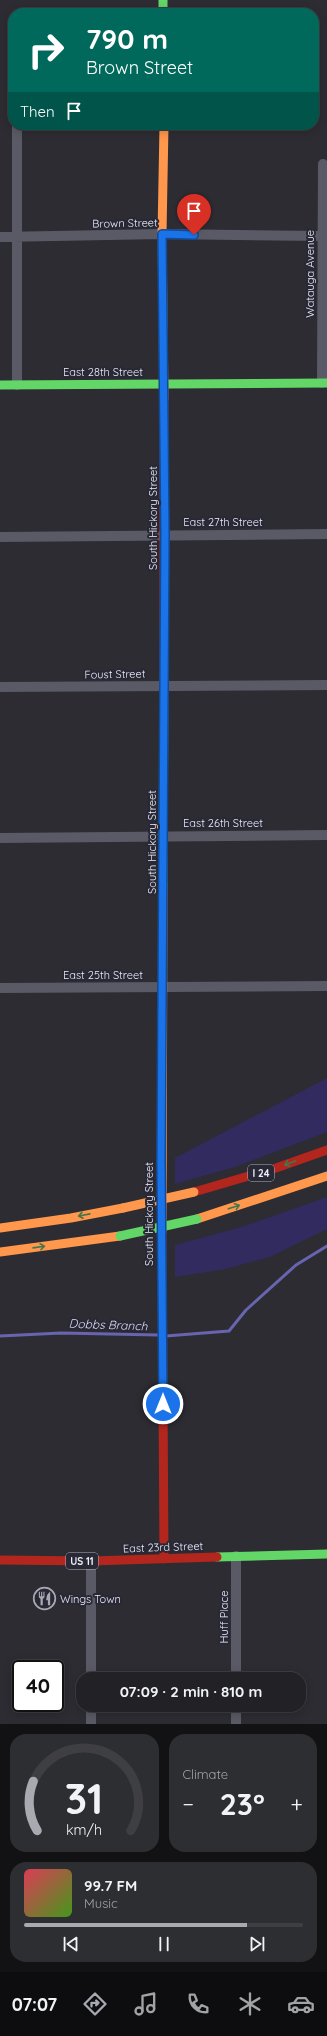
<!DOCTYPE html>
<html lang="en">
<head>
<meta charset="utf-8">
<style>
  body { margin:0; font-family:Quicksand,sans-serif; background:#2d2e32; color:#f1f3f6; height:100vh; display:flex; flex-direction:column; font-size:15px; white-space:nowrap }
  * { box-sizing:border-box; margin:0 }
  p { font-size:13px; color:#a2a3a7 }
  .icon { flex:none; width:22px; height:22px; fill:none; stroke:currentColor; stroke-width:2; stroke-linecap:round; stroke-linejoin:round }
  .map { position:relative; height:1724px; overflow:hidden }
  .details { display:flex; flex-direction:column; gap:10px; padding:10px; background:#121215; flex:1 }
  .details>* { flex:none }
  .hud { position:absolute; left:8px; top:8px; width:311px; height:122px; border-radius:16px; box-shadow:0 2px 10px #0003,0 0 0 1px #3e3e43; background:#00695c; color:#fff; overflow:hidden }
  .speed { position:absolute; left:12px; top:1660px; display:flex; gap:8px; font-size:20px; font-weight:700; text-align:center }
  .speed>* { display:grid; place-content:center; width:52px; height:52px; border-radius:50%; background:#212126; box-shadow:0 2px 10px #0003,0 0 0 1px #3e3e43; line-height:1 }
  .speed .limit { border:2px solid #111; border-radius:6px; background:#fff; color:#111 }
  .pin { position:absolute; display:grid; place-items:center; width:34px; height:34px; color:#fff; margin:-41px -17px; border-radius:50% 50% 50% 0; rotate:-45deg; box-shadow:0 0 4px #0007 }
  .pin .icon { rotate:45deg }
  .me { position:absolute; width:44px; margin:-22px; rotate:0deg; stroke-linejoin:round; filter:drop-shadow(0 0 3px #0008) }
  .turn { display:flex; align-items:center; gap:14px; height:84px; padding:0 12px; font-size:18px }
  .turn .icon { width:52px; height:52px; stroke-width:2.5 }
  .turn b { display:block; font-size:28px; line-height:34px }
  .then { display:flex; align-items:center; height:38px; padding:0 12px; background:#0003; gap:8px; font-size:15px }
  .big { font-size:30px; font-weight:800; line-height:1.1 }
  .details .card { flex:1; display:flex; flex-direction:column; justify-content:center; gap:6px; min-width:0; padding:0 14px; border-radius:16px; background:#2d2e32 }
  .details .dial { align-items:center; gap:0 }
  .dial svg { height:104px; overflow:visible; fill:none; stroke:#3e3e43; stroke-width:7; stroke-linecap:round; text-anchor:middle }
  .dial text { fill:#f1f3f6; stroke:none }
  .song { display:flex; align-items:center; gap:12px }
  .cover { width:48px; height:48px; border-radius:6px; background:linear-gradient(135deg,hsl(350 70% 55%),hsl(100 70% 35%)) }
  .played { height:4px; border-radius:2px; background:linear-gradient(90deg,#a8a9b1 80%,#3e3e43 80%) }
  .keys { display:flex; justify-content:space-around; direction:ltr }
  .heat { display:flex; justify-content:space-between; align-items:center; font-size:22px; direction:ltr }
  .details .tiles { flex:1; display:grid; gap:10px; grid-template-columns:1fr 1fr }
  .card:last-child { grid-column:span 2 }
  .trip { position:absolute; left:76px; top:1672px; width:230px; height:40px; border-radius:16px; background:#212126; box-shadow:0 2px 10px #0003,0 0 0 1px #3e3e43; font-weight:800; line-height:40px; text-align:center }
  .tab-bar { display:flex; height:64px; justify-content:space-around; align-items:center; background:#0d0d0f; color:#a2a3a7 }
  .tab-bar .icon { width:28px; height:28px }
  .tab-bar .active { color:#a8a9b1 }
  .tab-bar b { font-size:18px; color:#f1f3f6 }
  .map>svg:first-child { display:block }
  .green { fill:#312b60 }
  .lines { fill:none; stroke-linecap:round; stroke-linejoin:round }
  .stream { stroke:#6964b0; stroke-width:3 }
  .street { stroke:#5a5a66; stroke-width:10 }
  .fast { stroke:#63d668; stroke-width:9 }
  .slow { stroke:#ff974d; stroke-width:9 }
  .jam { stroke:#b3261e; stroke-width:9 }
  .fast-bridge { stroke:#63d668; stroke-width:9 }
  .slow-bridge { stroke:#ff974d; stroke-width:9 }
  .oneway { stroke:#43764c }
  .route-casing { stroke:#114b97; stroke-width:10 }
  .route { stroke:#1a73e8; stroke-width:7 }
  .labels { text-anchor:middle; stroke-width:4; stroke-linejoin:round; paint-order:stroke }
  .shield { fill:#282836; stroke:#b0b1bc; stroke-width:1 }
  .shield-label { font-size:10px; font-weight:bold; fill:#ebecf5 }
  .street-label { font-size:11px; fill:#ebecf5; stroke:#282836 }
  .poi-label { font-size:11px; fill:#ebecf5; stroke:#282836; text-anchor:start }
  .water-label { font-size:12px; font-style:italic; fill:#dddef5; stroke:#282836 }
</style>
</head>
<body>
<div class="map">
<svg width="327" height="1724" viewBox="0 0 327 1724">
  <rect width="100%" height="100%" fill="#2c2c32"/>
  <path class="green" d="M 327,1078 L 327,1132 L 235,1167 L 175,1184 L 175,1158 Z
    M 327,1197 L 327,1229 L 270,1257 L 226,1269 L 175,1277 L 175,1245 L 245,1226 Z"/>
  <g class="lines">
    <path class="stream" d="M 0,1336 L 61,1333 L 158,1335
      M 166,1336 L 229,1331 L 246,1310 L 296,1265 L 327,1246"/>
    <path class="street" d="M 0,237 L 162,234 L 322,236
      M 322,383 L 323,164
      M 17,385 L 17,125
      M 0,537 L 327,534
      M 0,687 L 327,685
      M 0,838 L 327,835
      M 0,988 L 327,986
      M 91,1561 L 91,1679
      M 236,1679 L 236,1556
      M 91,1705 L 91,1724
      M 236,1724 L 236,1705"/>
    <path class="fast" d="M 163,0 L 163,13
      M 0,385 L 327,383
      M 163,885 L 164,676
      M 217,1557 L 327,1554"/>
    <path class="slow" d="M 164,399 L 162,234 L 164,125
      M 197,1219 L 327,1176
      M 0,1228 L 71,1218 L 123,1208
      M 162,1232 L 163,885
      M 0,1252 L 120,1236"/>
    <path class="jam" d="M 164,399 L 164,676
      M 194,1192 L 276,1168 L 327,1150
      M 162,1232 L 164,1559
      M 0,1560 L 91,1561 L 217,1557"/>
    <path class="fast-bridge" d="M 120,1236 L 197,1219"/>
    <path class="slow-bridge" d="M 123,1208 L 194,1192"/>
  </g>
  <defs><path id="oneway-shaft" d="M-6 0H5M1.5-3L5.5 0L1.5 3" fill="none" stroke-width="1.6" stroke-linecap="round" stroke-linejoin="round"/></defs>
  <g class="oneway">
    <use href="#oneway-shaft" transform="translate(290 1163) rotate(160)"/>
    <use href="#oneway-shaft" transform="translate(234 1207) rotate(-18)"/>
    <use href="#oneway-shaft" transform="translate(84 1215) rotate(169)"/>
    <use href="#oneway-shaft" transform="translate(39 1247) rotate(-8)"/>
  </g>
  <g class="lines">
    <defs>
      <path id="route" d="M 163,1404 L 161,1161 L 165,534 L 162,234 L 194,235"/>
    </defs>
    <use href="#route" class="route-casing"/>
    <use href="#route" class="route"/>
  </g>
  <defs>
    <symbol id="restaurant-ring" viewBox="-11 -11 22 22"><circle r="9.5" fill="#282836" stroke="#a8a9b1" stroke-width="1.5"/><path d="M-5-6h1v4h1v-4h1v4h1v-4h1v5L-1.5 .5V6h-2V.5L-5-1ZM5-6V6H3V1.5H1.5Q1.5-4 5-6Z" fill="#a8a9b1"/></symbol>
  </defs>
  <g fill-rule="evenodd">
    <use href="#restaurant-ring" x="32" y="1586" width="25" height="25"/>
  </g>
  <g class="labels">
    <g class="shield">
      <rect x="248" y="1165" width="26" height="16" rx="3"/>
      <rect x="66" y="1553" width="32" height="16" rx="3"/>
    </g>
    <g class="shield-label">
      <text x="261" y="1177">I 24</text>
      <text x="82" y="1565">US 11</text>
    </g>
    <g class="street-label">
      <text transform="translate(125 223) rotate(-1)" y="4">Brown Street</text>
      <text transform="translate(310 274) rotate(-90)" y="4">Watauga Avenue</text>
      <text x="103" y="376">East 28th Street</text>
      <text transform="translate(153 518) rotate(-90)" y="4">South Hickory Street</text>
      <text x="223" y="526">East 27th Street</text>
      <text transform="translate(115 674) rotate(-1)" y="4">Foust Street</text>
      <text x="223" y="827">East 26th Street</text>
      <text transform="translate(152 842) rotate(-90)" y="4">South Hickory Street</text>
      <text x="103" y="979">East 25th Street</text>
      <text transform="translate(149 1214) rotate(-90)" y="4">South Hickory Street</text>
      <text transform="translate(163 1547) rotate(-2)" y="4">East 23rd Street</text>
      <text transform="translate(224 1617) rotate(-90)" y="4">Huff Place</text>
    </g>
    <g class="poi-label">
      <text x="60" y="1603">Wings Town</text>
    </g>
    <g class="water-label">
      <text transform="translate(108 1325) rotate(2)" y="4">Dobbs Branch</text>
    </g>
  </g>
</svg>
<div class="speed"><div class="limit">40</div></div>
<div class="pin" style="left:194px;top:235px;background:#d93025"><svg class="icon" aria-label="arrive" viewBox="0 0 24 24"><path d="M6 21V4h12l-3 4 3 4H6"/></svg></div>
<svg class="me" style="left:163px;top:1404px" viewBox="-20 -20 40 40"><circle r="17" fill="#1a73e8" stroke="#fff" stroke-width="3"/><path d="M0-11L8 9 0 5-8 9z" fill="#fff"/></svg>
<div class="trip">07:09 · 2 min · 810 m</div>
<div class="hud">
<div class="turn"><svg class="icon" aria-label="right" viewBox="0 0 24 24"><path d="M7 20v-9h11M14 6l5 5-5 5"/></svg><div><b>790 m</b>Brown Street</div></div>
<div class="then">Then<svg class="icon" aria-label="arrive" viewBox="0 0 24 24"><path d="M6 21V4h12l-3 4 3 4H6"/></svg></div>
</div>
</div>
<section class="details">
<div class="tiles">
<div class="card dial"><svg viewBox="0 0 100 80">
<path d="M14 69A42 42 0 1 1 86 69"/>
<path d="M14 69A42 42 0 0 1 11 31" stroke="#a8a9b1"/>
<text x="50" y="56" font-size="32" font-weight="700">31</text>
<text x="50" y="72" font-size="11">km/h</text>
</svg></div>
<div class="card"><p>Climate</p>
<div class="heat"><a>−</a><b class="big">23°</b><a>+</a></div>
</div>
<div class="card">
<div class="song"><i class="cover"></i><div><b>99.7 FM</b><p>Music</p></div></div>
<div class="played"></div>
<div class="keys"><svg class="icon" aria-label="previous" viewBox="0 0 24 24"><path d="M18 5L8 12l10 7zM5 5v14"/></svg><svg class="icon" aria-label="pause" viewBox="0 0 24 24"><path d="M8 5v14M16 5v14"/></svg><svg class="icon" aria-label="next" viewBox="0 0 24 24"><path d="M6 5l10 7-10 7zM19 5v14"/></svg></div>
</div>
</div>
</section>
<nav class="tab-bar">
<b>07:07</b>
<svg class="icon active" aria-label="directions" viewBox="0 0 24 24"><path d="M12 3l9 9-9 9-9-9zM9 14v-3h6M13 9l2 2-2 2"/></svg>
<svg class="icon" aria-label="music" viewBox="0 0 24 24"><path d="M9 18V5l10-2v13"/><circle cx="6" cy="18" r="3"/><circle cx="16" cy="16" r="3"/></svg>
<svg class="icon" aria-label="phone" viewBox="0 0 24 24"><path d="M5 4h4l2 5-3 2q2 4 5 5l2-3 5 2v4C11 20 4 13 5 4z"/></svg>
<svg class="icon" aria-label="climate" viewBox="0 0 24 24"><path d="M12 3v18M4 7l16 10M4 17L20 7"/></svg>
<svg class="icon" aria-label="car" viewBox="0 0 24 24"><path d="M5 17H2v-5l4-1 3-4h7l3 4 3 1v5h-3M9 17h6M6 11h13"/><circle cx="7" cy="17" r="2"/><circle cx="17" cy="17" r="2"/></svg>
</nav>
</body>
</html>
